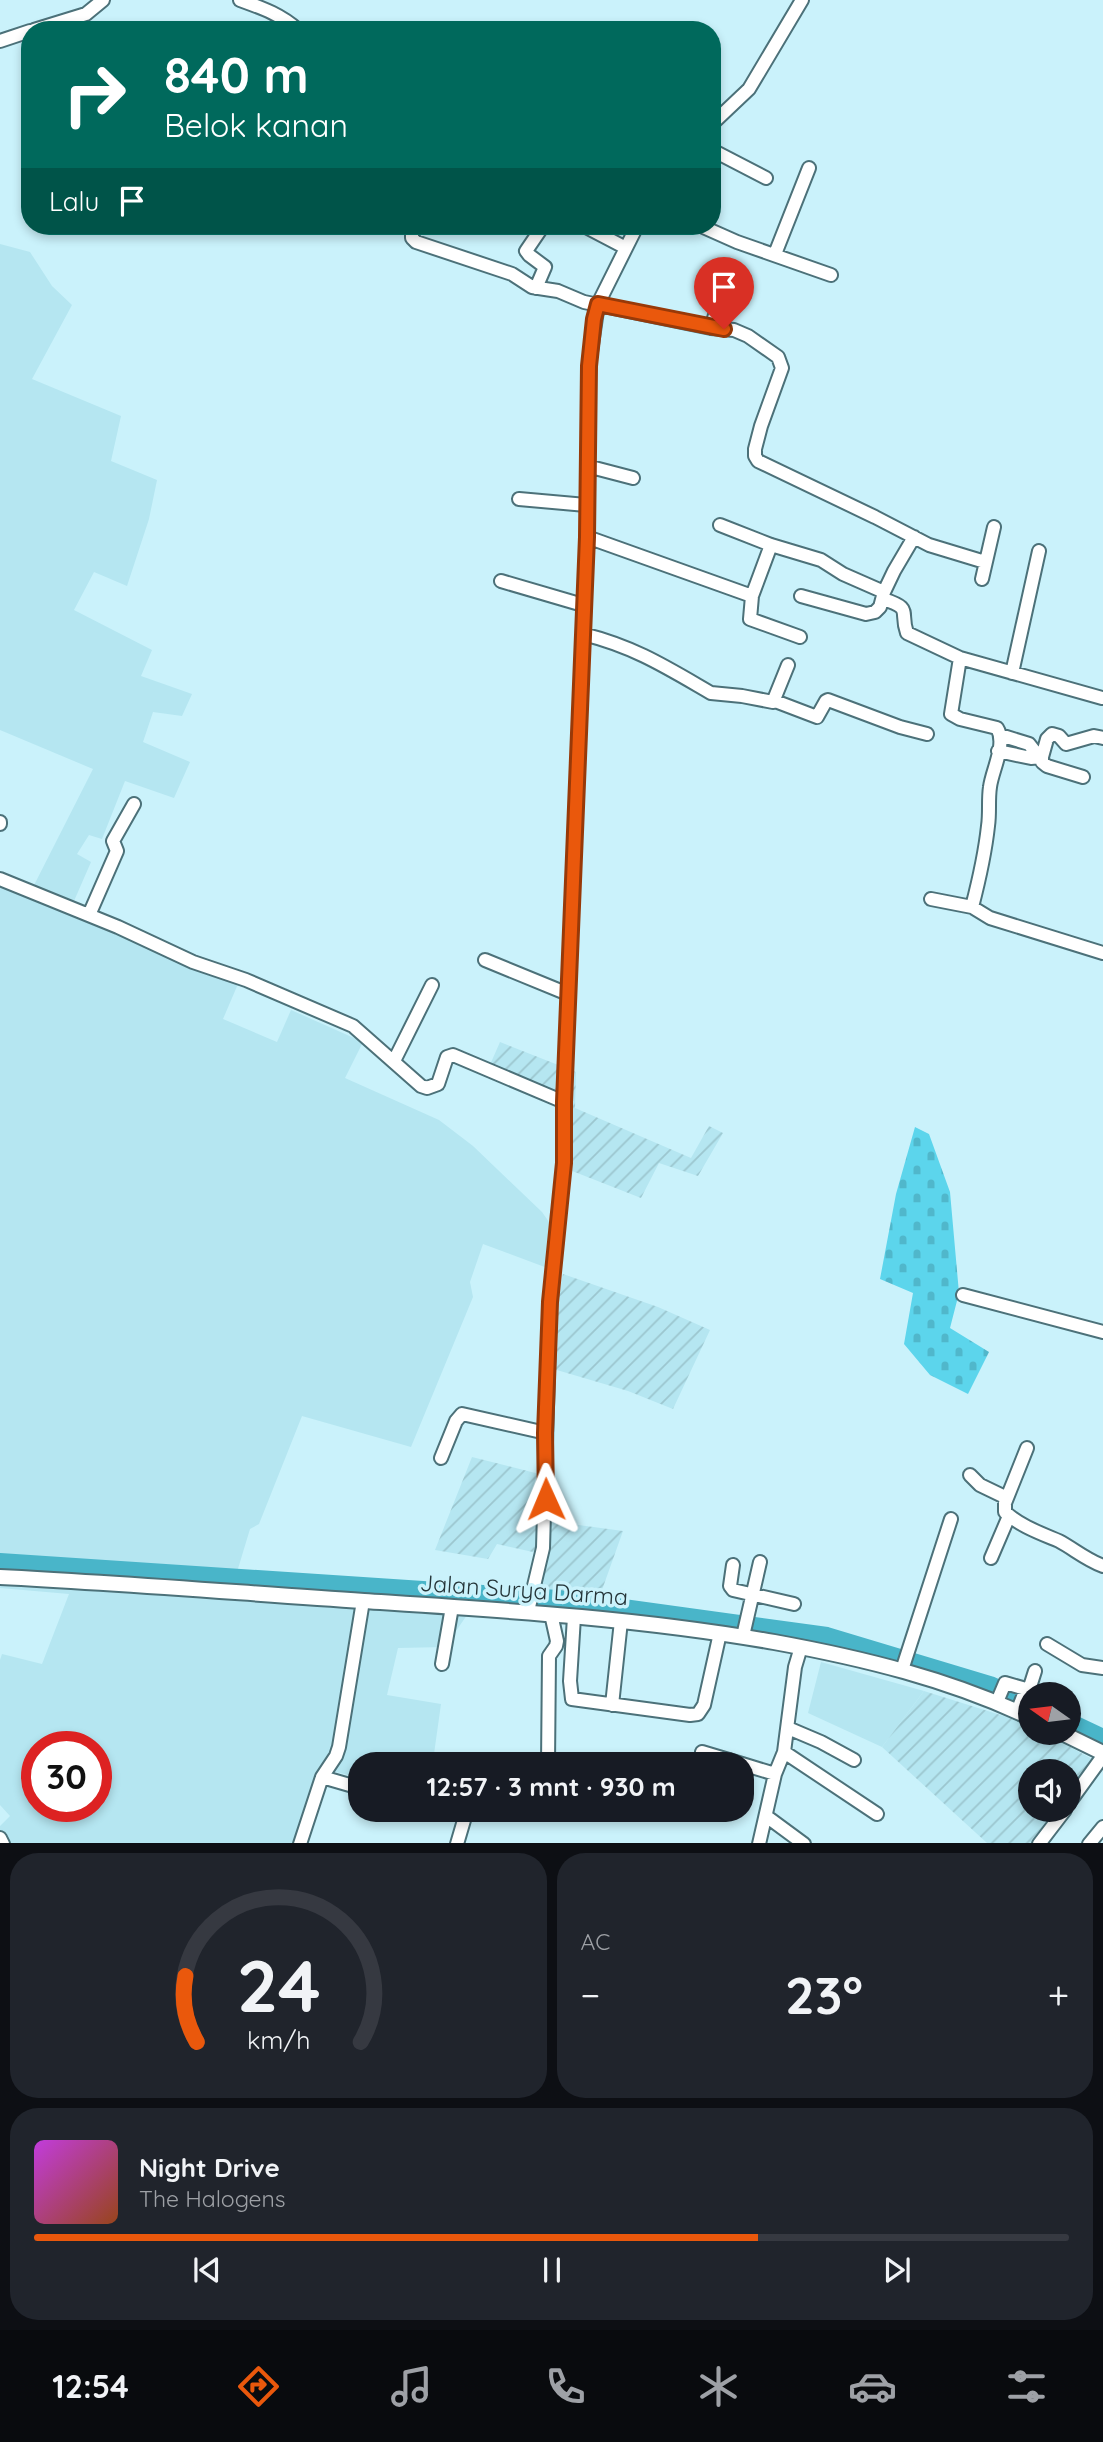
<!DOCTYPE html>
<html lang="id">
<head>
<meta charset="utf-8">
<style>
  body { margin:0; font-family:Quicksand,sans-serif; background:#20242c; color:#f1f3f6; height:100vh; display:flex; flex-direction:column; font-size:26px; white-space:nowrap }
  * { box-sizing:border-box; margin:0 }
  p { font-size:23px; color:#9ea1a6 }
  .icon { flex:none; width:38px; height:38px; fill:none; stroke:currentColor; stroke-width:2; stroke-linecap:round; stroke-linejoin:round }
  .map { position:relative; height:1843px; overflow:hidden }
  .details { display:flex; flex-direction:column; gap:10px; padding:10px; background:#0d0f14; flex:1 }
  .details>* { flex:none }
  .top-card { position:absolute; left:21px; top:21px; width:700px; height:214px; border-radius:28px; box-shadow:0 4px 10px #0003; background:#00695c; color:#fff; overflow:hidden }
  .needle { width:46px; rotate:284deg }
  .controls { position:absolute; left:1018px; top:1682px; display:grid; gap:14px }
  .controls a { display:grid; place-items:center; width:63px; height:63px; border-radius:50%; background:#171b24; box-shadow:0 4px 10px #0003; font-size:35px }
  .speed { position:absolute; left:21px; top:1731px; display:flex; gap:14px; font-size:35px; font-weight:700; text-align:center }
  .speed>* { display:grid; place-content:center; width:91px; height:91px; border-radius:50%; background:#171b24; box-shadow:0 4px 10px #0003; line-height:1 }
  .speed .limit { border:10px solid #d22; background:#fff; color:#111 }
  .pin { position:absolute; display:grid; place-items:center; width:60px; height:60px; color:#fff; margin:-72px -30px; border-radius:50% 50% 50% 0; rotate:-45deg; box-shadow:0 0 7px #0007 }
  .pin .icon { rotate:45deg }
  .me { position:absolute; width:77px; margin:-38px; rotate:359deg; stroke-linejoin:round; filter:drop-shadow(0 0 5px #0008) }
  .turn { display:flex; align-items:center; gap:24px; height:147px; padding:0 28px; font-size:32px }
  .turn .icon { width:91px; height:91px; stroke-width:2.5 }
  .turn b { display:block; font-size:49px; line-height:60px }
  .then { display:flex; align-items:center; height:66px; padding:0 28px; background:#0003; gap:14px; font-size:26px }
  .big { font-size:52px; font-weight:700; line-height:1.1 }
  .details .card { flex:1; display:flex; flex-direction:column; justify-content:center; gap:10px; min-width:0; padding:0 24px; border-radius:28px; background:#20242c }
  .details .dial { align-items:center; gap:0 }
  .dial svg { height:182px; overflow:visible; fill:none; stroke:#363941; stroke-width:7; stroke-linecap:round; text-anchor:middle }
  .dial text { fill:#f1f3f6; stroke:none }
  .song { display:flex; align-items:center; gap:21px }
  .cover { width:84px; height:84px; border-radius:10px; background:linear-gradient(135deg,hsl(290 70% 55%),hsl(20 70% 35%)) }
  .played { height:7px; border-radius:4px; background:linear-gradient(90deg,#ea580c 70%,#363941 70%) }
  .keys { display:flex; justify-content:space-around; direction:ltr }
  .heat { display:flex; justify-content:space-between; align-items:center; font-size:38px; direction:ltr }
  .details .tiles { flex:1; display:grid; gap:10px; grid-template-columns:1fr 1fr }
  .card:last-child { grid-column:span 2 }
  .trip { position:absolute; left:348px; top:1752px; width:406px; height:70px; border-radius:28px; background:#171b24; box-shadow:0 4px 10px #0003; font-weight:700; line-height:70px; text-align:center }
  .menu { display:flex; height:112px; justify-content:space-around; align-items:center; background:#090b0e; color:#9ea1a6 }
  .menu .icon { width:49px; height:49px }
  .menu .current { color:#ea580c }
  .menu b { font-size:32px; color:#f1f3f6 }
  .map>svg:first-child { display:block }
  .built { fill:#b5e6f1; fill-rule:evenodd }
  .industrial { fill:url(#industrial-furrows) }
  .cemetery { fill:url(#cemetery-stones) }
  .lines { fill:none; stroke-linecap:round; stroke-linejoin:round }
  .river { stroke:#49b5c9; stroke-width:18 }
  .minor-casing { stroke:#4c7179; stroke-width:16 }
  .major-casing { stroke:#4c7179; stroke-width:18 }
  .minor { stroke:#fff; stroke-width:12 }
  .major { stroke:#fff; stroke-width:14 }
  .route-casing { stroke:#983908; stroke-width:18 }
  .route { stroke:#ea580c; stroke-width:12 }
  .labels { text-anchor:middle; stroke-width:7; stroke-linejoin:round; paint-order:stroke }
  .street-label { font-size:23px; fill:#243438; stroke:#caf2fb }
</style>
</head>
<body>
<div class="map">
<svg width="1103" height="1844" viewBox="0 0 1103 1844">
  <defs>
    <pattern id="industrial-furrows" width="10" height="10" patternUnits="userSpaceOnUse" patternTransform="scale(1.75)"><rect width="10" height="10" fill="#b5e6f1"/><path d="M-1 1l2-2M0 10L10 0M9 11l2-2" fill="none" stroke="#9cc6cf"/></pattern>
    <pattern id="cemetery-stones" width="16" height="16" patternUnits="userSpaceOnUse" patternTransform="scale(1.75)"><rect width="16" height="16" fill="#5cd5ec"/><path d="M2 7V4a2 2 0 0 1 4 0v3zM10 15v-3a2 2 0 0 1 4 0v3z" fill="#50b7cb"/></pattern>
  </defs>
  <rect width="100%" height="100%" fill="#caf2fb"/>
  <path class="built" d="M 0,244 L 30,252 L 52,286 L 72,305 L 32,379 L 121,416 L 111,461 L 157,480 L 149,519 L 127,586 L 94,572 L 74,610 L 152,650 L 141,676 L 192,694 L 182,716 L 153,712 L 143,742 L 190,762 L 174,798 L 125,781 L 102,839 L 89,835 L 77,854 L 91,862 L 74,901 L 56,895 L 50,907 L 168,955 L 195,970 L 238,984 L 223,1019 L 277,1042 L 291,1010 L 363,1042 L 345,1078 L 439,1120 L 473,1146 L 542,1212 L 556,1232 L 550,1269 L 483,1244 L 470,1282 L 473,1297 L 411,1447 L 302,1416 L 259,1524 L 250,1529 L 237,1572 L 487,1586 L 445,1647 L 398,1648 L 387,1695 L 441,1704 L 433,1761 L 415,1757 L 412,1764 L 360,1764 L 360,1778 L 332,1771 L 296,1843 L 0,1843 L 0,1826 L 10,1816 L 0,1805 L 0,1660 L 2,1654 L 42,1664 L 69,1594 L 0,1588 L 0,885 L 28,897 L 93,769 L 0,730 ZM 37,1746 L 96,1746 L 96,1806 L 37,1806 Z
    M 821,1662 L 924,1691 L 882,1747 L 808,1713 Z"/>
  <path class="industrial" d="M 500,1042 L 576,1072 L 575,1108 L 691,1158 L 709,1126 L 723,1133 L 698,1176 L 659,1163 L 641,1198 L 562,1167 L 566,1107 L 489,1067 Z
    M 563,1274 L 658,1307 L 710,1330 L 673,1409 L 628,1391 L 550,1368 L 551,1334 Z
    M 472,1457 L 551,1477 L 549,1521 L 623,1531 L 597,1604 L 535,1593 L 542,1554 L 497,1544 L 488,1559 L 435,1550 Z
    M 924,1691 L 1029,1724 L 1031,1732 L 1045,1733 L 1101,1764 L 1069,1807 L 1069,1771 L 1031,1771 L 1031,1810 L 1067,1810 L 1041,1843 L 987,1843 L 882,1747 Z"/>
  <path class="cemetery" d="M 915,1127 L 929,1134 L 950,1192 L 959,1293 L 950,1328 L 989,1352 L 968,1394 L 930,1375 L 904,1344 L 913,1293 L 880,1279 L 896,1194 Z"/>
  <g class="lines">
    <path class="river" d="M 0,1562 L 558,1599 L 827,1636 L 990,1685 L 1031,1704
      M 1069,1722 L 1103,1738"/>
    <defs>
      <path id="minor" d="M 240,0 C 262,8 280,14 298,30
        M 34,30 L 86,14 L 103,0
        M 0,41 L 30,31
        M 712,124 L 749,89 L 802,0
        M 712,150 L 766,178
        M 412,226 L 412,238 L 416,242 L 512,274 L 532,287 L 558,291 L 584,302 L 711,328 L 734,330 L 748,336 L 778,357 L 782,368 L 761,426 L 755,449 L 755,456 L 758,461 L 875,517 L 929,545 L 985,562
        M 584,226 L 626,248
        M 701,226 L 737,242 L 831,275
        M 775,254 L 809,168
        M 536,288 L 545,267 L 529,255 L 526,251 L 543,226
        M 711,328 L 724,286
        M 587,466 L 633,478
        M 519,499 L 586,505
        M 720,525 L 771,545 L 821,560 L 843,574 L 884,592
        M 587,537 L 752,596
        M 771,545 L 752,596 L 750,619 L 800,637
        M 982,579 L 994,527
        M 501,581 L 583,605
        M 801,596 L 866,614 L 875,612 L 880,607 L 884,592 L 894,571 L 914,537
        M 883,599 C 914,609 899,611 907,633 L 960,658 L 1102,698
        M 583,634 C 635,647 666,667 711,693 L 742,696 L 773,702 L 788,665
        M 960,658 L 951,714 L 960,719 L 997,728 C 1007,744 992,770 990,787 C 988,800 990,813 988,826 C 985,854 979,880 972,907
        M 1012,673 L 1039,551
        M 775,701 L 817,717 L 826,701 L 828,700 L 900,727 L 927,734
        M 1000,735 L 1029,744 L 1039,757
        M 998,751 L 1031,758 L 1042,757 L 1047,739 L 1052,734 L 1059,736 L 1066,744 L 1094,736 L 1103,738
        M 1042,757 L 1042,762 L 1047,766 L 1083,777
        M 0,822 L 0,824
        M 0,879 L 118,927 L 193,962 L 246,980 L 353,1026 L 421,1086 L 427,1088 L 438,1084 L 447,1057 L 453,1055 L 564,1102
        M 931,899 L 972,907 L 990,918 L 1103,953
        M 89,915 L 117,851 L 113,841 L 134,804
        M 485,960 L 568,994
        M 394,1061 L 432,985
        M 963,1295 L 1103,1332
        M 1027,1448 L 1005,1503 L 1005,1512 C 1020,1526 1040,1533 1059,1541 C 1074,1549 1085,1559 1103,1566
        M 441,1458 L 456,1421 L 462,1414 L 546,1433
        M 970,1475 L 980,1485 L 1007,1498
        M 991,1558 L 1009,1516
        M 733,1565 L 730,1586 L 733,1590 L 794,1604
        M 528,1611 L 543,1548 L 550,1302 L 564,1163 L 564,1102 L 587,537 L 589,365 L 598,304 L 637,226
        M 574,1617 L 570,1681 L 572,1699 L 690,1715 L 698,1714 L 704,1705 L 720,1633
        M 743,1636 L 760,1562
        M 1047,1644 L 1082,1665 L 1103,1668
        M 442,1664 L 452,1607
        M 902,1670 L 951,1519
        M 1029,1690 L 1035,1671
        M 997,1702 L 1005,1683 L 1026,1689
        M 612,1705 L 621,1621
        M 1017,1712 L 1026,1689 L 1037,1694
        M 788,1728 L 821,1742 L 854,1760
        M 702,1752 L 742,1764
        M 784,1752 L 877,1814
        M 548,1764 L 549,1656 L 556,1646 L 557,1641 L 551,1614
        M 742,1764 L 775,1774
        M 322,1777 L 360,1788
        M 1069,1803 L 1103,1756
        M 766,1816 L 804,1844
        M 0,1838 L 3,1844
        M 300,1844 L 322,1777 L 336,1756 L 339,1747 L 363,1601
        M 457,1844 L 467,1810
        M 759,1844 L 775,1774 L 784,1752 L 795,1667 L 801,1647
        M 1039,1844 L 1065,1810
        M 1089,1844 L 1103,1827"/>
      <path id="major" d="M 0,1577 C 121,1583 242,1593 364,1601 C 501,1610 638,1618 774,1642 C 862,1658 949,1679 1031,1718
        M 1060,1732 L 1103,1753"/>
    </defs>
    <use href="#minor" class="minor-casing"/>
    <use href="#major" class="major-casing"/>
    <use href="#minor" class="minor"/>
    <use href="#major" class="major"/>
  </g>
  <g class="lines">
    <defs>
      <path id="route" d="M 546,1499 L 545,1433 L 550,1302 L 564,1163 L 564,1102 L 587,537 L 589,366 L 594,319 L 598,304 L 724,329"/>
    </defs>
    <use href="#route" class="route-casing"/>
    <use href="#route" class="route"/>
  </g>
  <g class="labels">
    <g class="street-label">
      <text transform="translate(524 1590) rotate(4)" y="8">Jalan Surya Darma</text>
    </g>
  </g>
</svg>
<div class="controls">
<a><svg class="needle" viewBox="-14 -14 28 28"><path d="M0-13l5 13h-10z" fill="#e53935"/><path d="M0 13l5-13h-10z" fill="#9ea1a6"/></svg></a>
<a><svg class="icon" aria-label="sound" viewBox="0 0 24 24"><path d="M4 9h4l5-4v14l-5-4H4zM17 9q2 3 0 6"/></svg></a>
</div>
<div class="speed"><div class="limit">30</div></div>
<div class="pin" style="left:724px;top:329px;background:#d93025"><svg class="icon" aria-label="arrive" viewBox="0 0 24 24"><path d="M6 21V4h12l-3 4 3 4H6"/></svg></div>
<svg class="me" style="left:546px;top:1499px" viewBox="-20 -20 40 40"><path d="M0-17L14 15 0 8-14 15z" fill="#ea580c" stroke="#fff" stroke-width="4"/></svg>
<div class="trip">12:57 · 3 mnt · 930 m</div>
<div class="top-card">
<div class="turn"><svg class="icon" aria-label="right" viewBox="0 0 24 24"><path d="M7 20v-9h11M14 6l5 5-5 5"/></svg><div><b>840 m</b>Belok kanan</div></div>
<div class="then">Lalu<svg class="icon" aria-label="arrive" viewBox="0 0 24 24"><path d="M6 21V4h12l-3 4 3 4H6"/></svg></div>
</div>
</div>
<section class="details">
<div class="tiles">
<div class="card dial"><svg viewBox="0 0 100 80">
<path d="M14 69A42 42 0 1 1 86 69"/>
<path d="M14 69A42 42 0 0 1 9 40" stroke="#ea580c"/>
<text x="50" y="56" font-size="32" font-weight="700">24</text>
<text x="50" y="72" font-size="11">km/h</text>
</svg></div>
<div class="card"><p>AC</p>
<div class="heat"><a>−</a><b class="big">23°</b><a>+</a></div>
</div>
<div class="card">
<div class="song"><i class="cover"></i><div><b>Night Drive</b><p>The Halogens</p></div></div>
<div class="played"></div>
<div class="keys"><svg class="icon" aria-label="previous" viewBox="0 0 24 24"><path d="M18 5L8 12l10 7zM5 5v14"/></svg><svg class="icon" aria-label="pause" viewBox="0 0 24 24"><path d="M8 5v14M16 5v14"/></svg><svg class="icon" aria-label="next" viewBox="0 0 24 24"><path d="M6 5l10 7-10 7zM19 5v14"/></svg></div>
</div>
</div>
</section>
<nav class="menu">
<b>12:54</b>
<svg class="icon current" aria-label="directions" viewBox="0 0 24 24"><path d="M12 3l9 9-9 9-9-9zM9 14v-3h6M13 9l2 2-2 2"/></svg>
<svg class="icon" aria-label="music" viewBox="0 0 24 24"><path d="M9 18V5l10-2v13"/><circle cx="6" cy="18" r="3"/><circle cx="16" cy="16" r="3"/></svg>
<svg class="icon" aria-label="phone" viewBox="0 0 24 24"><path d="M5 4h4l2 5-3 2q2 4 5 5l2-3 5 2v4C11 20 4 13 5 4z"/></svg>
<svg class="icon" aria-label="climate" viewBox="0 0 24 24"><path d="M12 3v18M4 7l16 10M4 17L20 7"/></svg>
<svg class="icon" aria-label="car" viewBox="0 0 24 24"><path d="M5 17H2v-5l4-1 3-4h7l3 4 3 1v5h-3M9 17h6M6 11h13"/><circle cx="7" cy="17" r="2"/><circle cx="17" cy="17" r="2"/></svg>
<svg class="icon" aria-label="filters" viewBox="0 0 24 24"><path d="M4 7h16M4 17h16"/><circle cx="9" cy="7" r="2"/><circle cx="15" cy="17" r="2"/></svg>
</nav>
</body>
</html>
